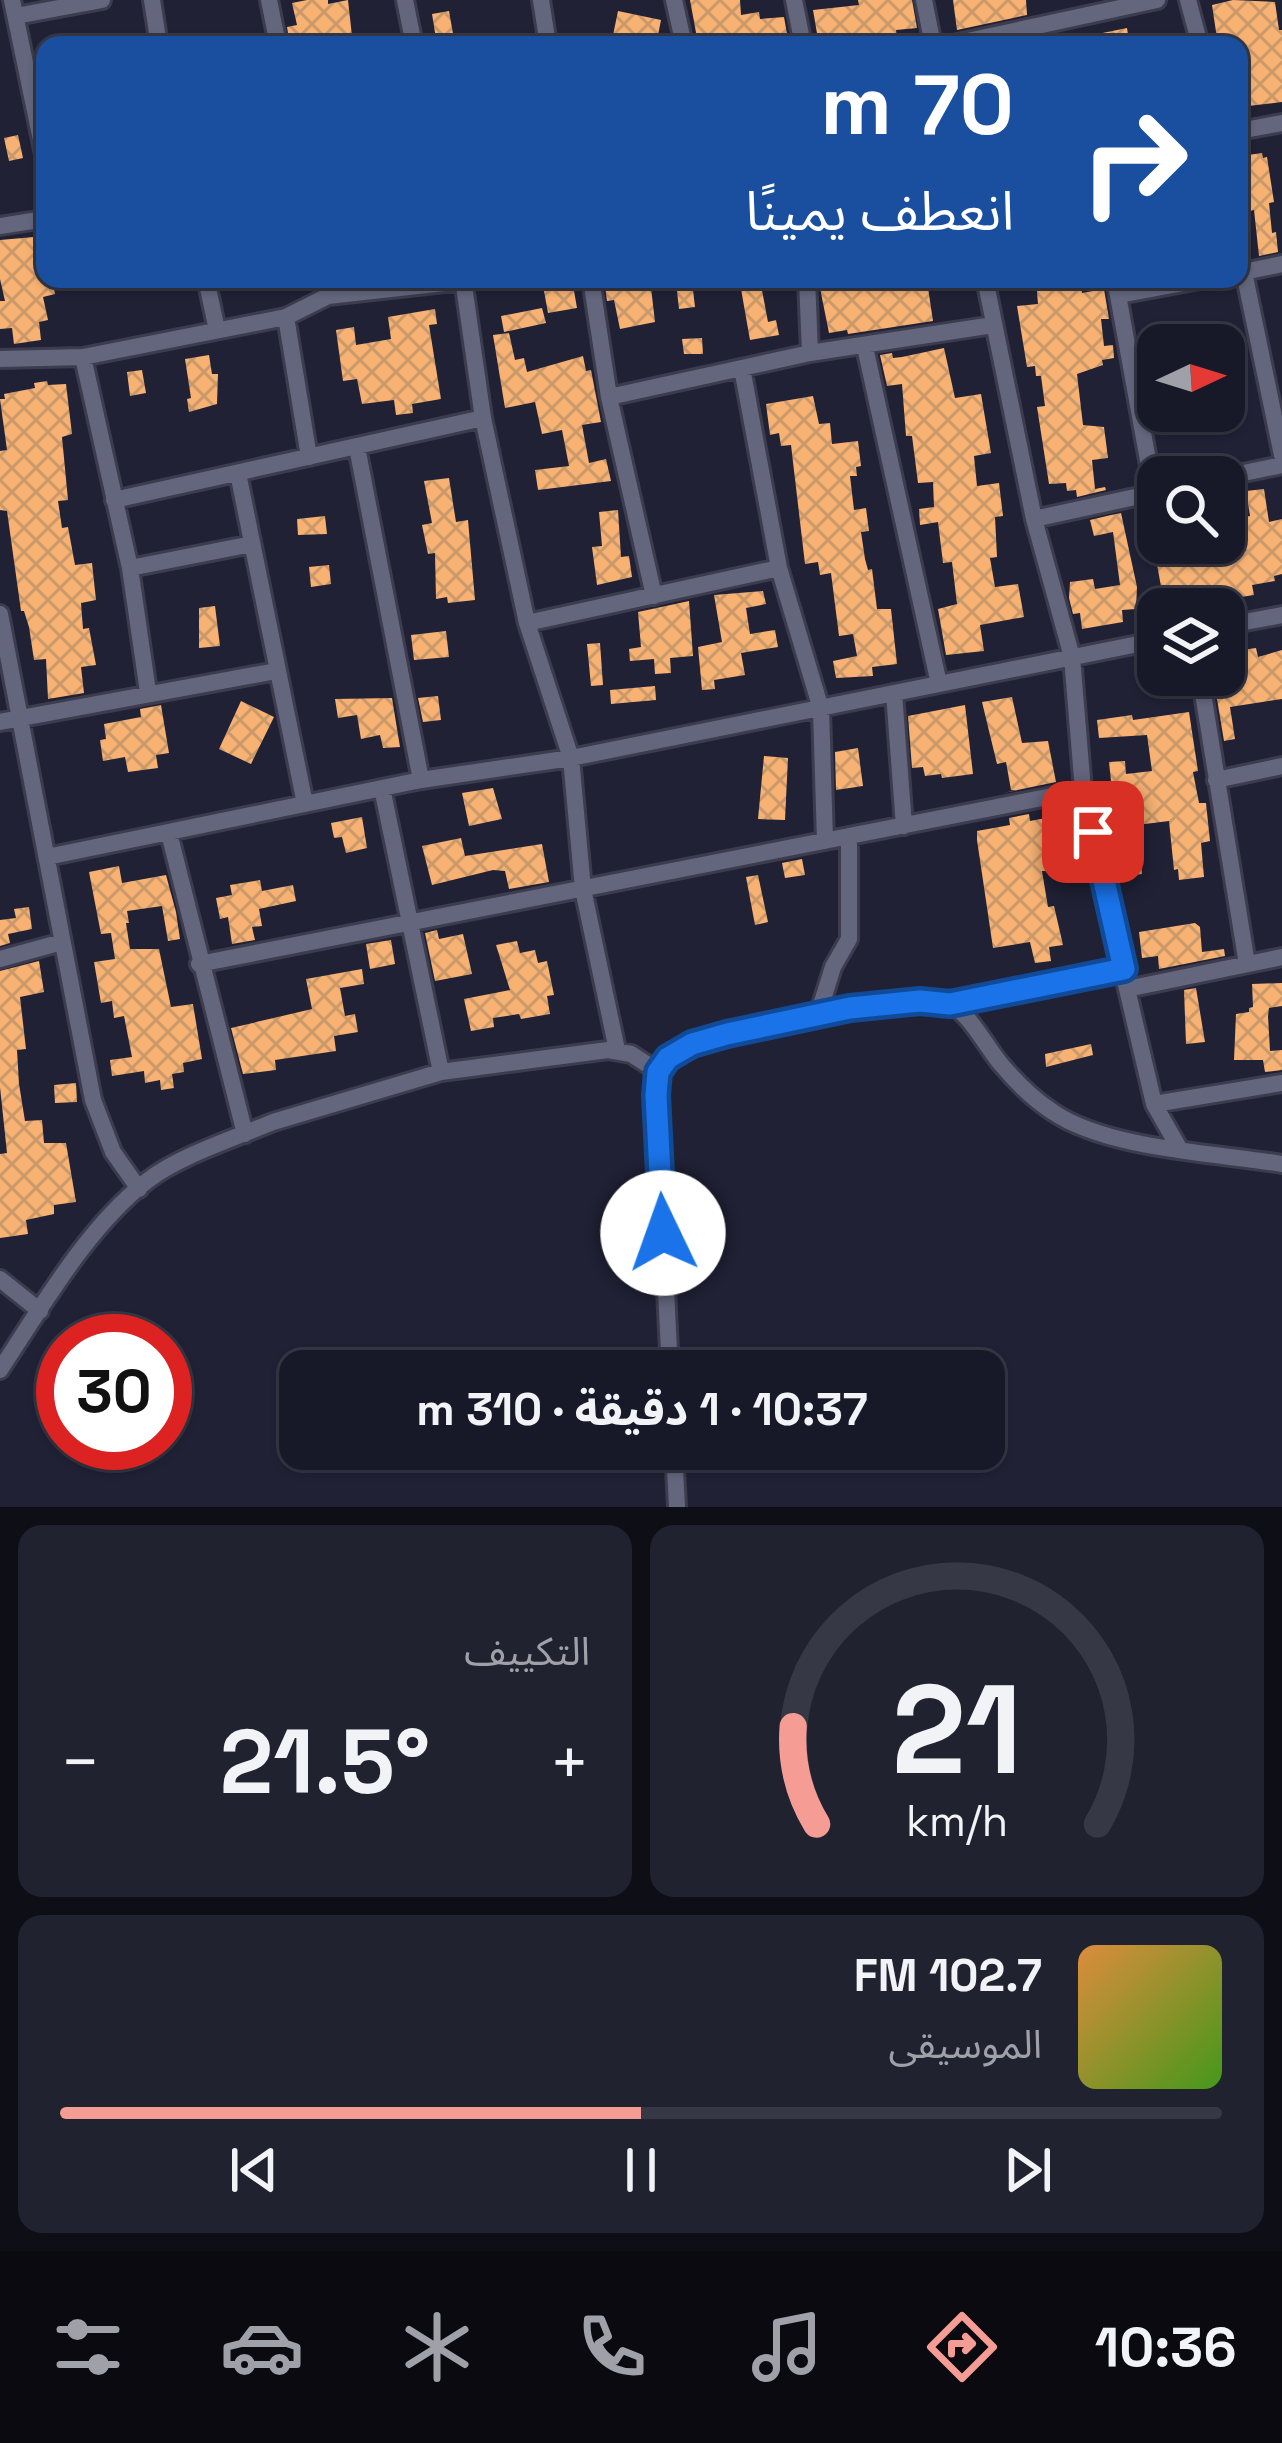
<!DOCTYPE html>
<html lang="ar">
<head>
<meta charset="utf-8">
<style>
  body { margin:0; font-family:"Space Grotesk","Noto Sans Arabic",sans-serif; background:#212230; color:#f1f3f6; direction:rtl; height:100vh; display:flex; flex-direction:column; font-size:45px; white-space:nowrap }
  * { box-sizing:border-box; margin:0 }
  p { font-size:39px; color:#9fa0a8 }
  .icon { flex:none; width:66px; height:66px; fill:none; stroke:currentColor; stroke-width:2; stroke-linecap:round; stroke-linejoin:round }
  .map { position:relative; height:1507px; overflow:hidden; direction:ltr }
  .drawer { display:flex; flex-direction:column; gap:18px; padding:18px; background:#0d0e16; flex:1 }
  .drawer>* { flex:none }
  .banner { position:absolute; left:36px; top:36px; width:1212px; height:252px; border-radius:24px; box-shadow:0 3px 9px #0004,0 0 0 3px #363845; direction:rtl; background:#1a4fa0; color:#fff; overflow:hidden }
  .needle { width:78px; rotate:86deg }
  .tools { position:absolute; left:1137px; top:324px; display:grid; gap:24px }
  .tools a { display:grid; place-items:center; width:108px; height:108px; border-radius:24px; background:#181928; box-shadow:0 3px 9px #0004,0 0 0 3px #363845; font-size:60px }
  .speed { position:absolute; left:36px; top:1314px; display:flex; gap:24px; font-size:60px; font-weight:700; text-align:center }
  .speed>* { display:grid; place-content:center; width:156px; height:156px; border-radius:50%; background:#181928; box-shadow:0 3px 9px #0004,0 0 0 3px #363845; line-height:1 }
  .speed .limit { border:18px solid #d22; background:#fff; color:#111 }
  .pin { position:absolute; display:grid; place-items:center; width:102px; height:102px; color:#fff; margin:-51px; border-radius:24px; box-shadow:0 6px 18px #0006 }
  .me { position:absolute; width:132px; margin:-66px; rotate:357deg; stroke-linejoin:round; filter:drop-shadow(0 0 9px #0008) }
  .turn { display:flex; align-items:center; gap:42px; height:252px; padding:0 36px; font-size:54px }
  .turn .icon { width:156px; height:156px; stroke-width:2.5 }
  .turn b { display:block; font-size:84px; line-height:102px }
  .big { font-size:90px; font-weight:700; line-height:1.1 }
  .drawer .widget { flex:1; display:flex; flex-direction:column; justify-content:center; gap:18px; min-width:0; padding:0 42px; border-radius:24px; background:#212230 }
  .drawer .dial { align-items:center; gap:0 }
  .dial svg { height:312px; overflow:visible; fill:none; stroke:#363845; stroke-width:7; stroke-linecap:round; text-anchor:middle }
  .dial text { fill:#f1f3f6; stroke:none }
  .song { display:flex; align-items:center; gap:36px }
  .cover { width:144px; height:144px; border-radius:18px; background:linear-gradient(135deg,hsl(30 70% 55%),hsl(100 70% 35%)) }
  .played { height:12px; border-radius:6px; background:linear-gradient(90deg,#f59c94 50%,#363845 50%) }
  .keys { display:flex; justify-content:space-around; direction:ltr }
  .heat { display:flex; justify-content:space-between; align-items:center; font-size:66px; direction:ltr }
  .drawer .tiles { flex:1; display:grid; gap:18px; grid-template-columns:1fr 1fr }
  .widget:last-child { grid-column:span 2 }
  .trip { position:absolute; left:279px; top:1350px; width:726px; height:120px; border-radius:24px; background:#181928; box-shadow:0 3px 9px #0004,0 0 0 3px #363845; font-weight:700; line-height:120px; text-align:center; direction:rtl }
  .dock { display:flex; height:192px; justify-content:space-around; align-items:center; background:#0a0a10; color:#9fa0a8 }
  .dock .icon { width:84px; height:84px }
  .dock .selected { color:#f59c94 }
  .dock b { font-size:54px; color:#f1f3f6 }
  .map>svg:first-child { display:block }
  .building { fill:url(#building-cross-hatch) }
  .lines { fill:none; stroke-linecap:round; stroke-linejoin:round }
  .minor-casing { stroke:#3c3c4e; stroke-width:22 }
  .minor { stroke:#64667e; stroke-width:16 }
  .route-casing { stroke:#114b97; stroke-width:30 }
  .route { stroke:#1a73e8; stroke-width:21 }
</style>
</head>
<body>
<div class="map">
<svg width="1282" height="1507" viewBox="0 0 1282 1507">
  <defs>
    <pattern id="building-cross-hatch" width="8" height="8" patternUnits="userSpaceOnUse" patternTransform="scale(3)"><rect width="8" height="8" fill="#f7b273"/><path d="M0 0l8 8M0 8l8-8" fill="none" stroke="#cb9869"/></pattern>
  </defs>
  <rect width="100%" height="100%" fill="#202135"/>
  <path class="building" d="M 307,0 L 328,0 L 328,4 L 348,0 L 353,45 L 290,45 L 287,27 L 297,25 L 292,3 Z
    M 690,0 L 740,0 L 741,15 L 759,12 L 760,19 L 784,17 L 789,45 L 709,44 L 708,37 L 697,38 Z
    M 858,0 L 912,0 L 917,28 L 896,30 L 898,45 L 868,45 L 867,40 L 819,45 L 813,10 L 859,5 Z
    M 953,0 L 1026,0 L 1027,15 L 957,30 Z
    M 1233,0 L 1275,2 L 1279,30 L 1282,30 L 1282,102 L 1239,107 L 1239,41 L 1218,45 L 1212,5 Z
    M 449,11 L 455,45 L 437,45 L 432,14 Z
    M 618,11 L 661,20 L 656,45 L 611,45 Z
    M 1127,28 L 1129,41 L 1073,45 L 1073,39 Z
    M 18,135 L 23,158 L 9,161 L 4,138 Z
    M 1262,153 L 1263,158 L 1267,157 L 1274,202 L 1269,203 L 1272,233 L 1276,232 L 1278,252 L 1259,256 L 1254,210 L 1239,214 L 1239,162 L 1249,161 L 1248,155 Z
    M 45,236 L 45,279 L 52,279 L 55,294 L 43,297 L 48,320 L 39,322 L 41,340 L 14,344 L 12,328 L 0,329 L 0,301 L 5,301 L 0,279 L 0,240 Z
    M 604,279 L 650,279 L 655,322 L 620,329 L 614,300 L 607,301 Z
    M 827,279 L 890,279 L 891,286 L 927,281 L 933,321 L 848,334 L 847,330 L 829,333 L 820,288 L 828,287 Z
    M 1036,279 L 1081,279 L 1082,293 L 1104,289 L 1109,319 L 1101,319 L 1104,346 L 1113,345 L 1114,358 L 1102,360 L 1103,365 L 1077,374 L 1083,425 L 1104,427 L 1108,458 L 1092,460 L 1095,489 L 1105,487 L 1106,490 L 1077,497 L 1076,490 L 1067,491 L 1066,483 L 1049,484 L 1037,407 L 1045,406 L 1041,376 L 1036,376 L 1035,366 L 1027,367 L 1017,306 L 1038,304 Z
    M 573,285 L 577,308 L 548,313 L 544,291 Z
    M 761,285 L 768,322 L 776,320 L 779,335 L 750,340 L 741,289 Z
    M 693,290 L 695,307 L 679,309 L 677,291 Z
    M 542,308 L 546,323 L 504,332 L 501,316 Z
    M 435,309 L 437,324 L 429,325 L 441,399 L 412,404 L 413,413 L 396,415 L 394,400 L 362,404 L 357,379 L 343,381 L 336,330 L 354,327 L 356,345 L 391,339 L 388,317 Z
    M 509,333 L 515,360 L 524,358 L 527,372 L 583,356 L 586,371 L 591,370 L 601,422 L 582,425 L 589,463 L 606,459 L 611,481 L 538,490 L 535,470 L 569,466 L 562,430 L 542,434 L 535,402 L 505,408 L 493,335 Z
    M 702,338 L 703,354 L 684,354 L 682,339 Z
    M 944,348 L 955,398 L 981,394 L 991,453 L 974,456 L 977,486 L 999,483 L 1003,516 L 995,517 L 997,557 L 990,558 L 995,587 L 1018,584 L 1024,617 L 980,625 L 984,651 L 946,655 L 938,609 L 957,604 L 952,562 L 943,563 L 938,522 L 920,525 L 919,509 L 934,507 L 933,482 L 918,483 L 912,436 L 906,436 L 902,384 L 887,386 L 880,355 L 892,353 L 893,358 L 902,357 Z
    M 209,355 L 212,374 L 218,374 L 217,404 L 189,412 L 187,399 L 191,398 L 185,359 Z
    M 142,370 L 146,393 L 130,396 L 127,372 Z
    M 47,381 L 48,385 L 66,384 L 72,434 L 62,437 L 68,500 L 58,501 L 62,528 L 68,527 L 75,565 L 92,563 L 96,600 L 81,603 L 83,629 L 89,628 L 96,665 L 81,667 L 84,693 L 48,699 L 46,659 L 34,660 L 29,627 L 24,611 L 21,611 L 7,511 L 0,510 L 0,451 L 7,450 L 0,399 L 5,399 L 4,394 L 35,388 L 34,383 Z
    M 813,396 L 819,424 L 830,423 L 832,444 L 858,441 L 861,466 L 856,467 L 857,476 L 850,476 L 854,510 L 866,508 L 869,531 L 861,532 L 865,559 L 868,570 L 872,569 L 877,609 L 891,609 L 897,664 L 872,667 L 873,676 L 836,678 L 833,661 L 857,656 L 853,634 L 839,636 L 831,573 L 820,575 L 818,562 L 805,564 L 791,445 L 781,446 L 779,433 L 770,435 L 766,404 Z
    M 449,478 L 456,522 L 468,520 L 475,600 L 448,603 L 447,597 L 436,599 L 435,553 L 428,554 L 422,525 L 432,523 L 424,481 Z
    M 1264,489 L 1269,522 L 1282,519 L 1282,574 L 1274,576 L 1275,581 L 1252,585 L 1254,595 L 1209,602 L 1208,596 L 1177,599 L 1179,609 L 1165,609 L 1155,553 L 1160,553 L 1158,543 L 1224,543 L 1224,520 L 1250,516 L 1246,491 Z
    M 618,510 L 621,557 L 629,556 L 632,577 L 597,585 L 592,547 L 602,546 L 599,512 Z
    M 1121,513 L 1137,587 L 1136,609 L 1122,610 L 1123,622 L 1082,629 L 1080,613 L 1073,614 L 1069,598 L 1070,582 L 1093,579 L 1095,589 L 1120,585 L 1113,532 L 1094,536 L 1090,520 L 1111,515 L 1112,520 L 1111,515 Z
    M 325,516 L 327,534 L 298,535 L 297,519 Z
    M 329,565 L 331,584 L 311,587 L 309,567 Z
    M 763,591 L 766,604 L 746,608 L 750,634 L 775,630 L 778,647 L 741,653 L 745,675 L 714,680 L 715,689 L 702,690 L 698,647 L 722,642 L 714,595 Z
    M 689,601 L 693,656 L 670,658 L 671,673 L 655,674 L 654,659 L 630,661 L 629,649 L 641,647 L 638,612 Z
    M 215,606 L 220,646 L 199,648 L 199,608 Z
    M 446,631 L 449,657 L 414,660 L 411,635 Z
    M 600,643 L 603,685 L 591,686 L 587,644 Z
    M 1256,648 L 1258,657 L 1282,650 L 1282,699 L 1230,707 L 1235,739 L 1224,741 L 1213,675 L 1230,675 L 1229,667 L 1237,666 L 1235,651 Z
    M 655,686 L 656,700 L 611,704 L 610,690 Z
    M 438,696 L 441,720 L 423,722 L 418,698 Z
    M 1012,697 L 1022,743 L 1048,741 L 1056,782 L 1003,793 L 1016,790 L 1011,790 L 1006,762 L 997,764 L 982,702 Z
    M 392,698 L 400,747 L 383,748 L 380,735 L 361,739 L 357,715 L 338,718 L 335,699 Z
    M 241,701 L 274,717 L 251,764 L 219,749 Z
    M 161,705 L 169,753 L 156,755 L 158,768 L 128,772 L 125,757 L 103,761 L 100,740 L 106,739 L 104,724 L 141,717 L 140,709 Z
    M 965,705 L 973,774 L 942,778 L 941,774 L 925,776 L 923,767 L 912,768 L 908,716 Z
    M 1189,712 L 1198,771 L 1193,772 L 1199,803 L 1206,803 L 1210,841 L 1201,843 L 1204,877 L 1179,880 L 1178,869 L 1174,870 L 1169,821 L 1137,825 L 1142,874 L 1128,876 L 1120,829 L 1116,829 L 1109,762 L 1125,761 L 1126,774 L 1152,771 L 1147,735 L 1099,738 L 1097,720 L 1132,715 L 1133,720 Z
    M 858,748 L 863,786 L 836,790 L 835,752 Z
    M 764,756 L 788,758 L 785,820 L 758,819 Z
    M 493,788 L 502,819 L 469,826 L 462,793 Z
    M 1029,814 L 1030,821 L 1046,818 L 1050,844 L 1042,846 L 1046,871 L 1042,871 L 1048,907 L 1054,906 L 1063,945 L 1049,947 L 1051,961 L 1035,963 L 1030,942 L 993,948 L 977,840 L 977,831 L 1010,825 L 1009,818 Z
    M 362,817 L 367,848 L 346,853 L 342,837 L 334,838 L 331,823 Z
    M 461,838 L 465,856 L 542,844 L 549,882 L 509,889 L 505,871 L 493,870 L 432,885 L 422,846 Z
    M 802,859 L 805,875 L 785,878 L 782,863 Z
    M 119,866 L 122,883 L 166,875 L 176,912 L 180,939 L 168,941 L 162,906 L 127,911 L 129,923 L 126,923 L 130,949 L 159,949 L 171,1007 L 193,1004 L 202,1059 L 183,1063 L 184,1072 L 172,1074 L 174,1088 L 161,1090 L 160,1080 L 145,1083 L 144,1071 L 112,1076 L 110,1060 L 132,1057 L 124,1016 L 114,1018 L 112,1001 L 101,1003 L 94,962 L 115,959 L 111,933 L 101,934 L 89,872 Z
    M 758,875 L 768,922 L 755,925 L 746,877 Z
    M 260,880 L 262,891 L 293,885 L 296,901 L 259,909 L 262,926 L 252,927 L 255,940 L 232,944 L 228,917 L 220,919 L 216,898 L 232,895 L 230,885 Z
    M 29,907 L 32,929 L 8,934 L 10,943 L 0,946 L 0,920 L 16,918 L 14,909 Z
    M 1195,923 L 1200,927 L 1202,952 L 1224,949 L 1225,956 L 1159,969 L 1158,956 L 1142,958 L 1139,932 Z
    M 437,930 L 439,939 L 463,934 L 472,974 L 435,981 L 425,933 Z
    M 391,940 L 395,964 L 370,969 L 366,944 Z
    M 517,941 L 520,953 L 535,950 L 538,963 L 547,961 L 554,995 L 547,996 L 550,1014 L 521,1019 L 519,1014 L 493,1018 L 494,1027 L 471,1031 L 464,999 L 510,990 L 496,945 Z
    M 39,961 L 44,992 L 20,997 L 26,1049 L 17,1050 L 19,1084 L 25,1121 L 42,1120 L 44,1143 L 66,1143 L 76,1202 L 54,1205 L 54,1214 L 26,1220 L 28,1234 L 0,1238 L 0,1154 L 7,1153 L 0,1087 L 0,971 Z
    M 362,969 L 364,984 L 340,988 L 345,1016 L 355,1014 L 358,1032 L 334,1036 L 336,1051 L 275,1060 L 276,1070 L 243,1074 L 231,1028 L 312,1009 L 306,979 Z
    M 1282,983 L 1282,1006 L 1269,1008 L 1268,1016 L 1270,1051 L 1282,1050 L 1282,1070 L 1265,1072 L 1263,1060 L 1234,1060 L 1236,1014 L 1249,1012 L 1249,1008 L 1253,1007 L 1252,984 Z
    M 1196,988 L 1205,1042 L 1186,1044 L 1184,990 Z
    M 1091,1044 L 1093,1055 L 1046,1067 L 1045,1054 Z
    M 76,1083 L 77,1102 L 55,1103 L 54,1085 Z"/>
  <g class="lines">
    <defs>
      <path id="minor" d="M 12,0 L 45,159
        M 152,0 L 159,45
        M 269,0 L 278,45
        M 405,0 L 414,45
        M 541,0 L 548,45
        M 674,0 L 684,45
        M 794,0 L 803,45
        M 924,0 L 933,45
        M 1188,0 L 1200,45
        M 16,16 L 102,0
        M 949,45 L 1157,0
        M 1239,131 L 1282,123
        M 0,226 L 45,219
        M 1244,272 L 1282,455
        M 1239,273 L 1282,264
        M 206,279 L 217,330
        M 463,279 L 483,418 L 527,623 L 571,758 L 583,889 L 617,1050
        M 591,279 L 609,397 L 654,596
        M 807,279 L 810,353
        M 985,279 L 1034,519 L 1072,657 L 1083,790 L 1127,989 L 1154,1104 L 1179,1148
        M 1115,279 L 1154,493
        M 1119,295 L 1205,279
        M 286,317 L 309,457
        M 865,347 L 939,684
        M 83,357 L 130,568 L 148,692
        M 0,359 L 83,357 L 286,317 L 328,296 L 480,279
        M 742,368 L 779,568 L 821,709 L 825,841
        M 609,397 L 810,353 L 993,325
        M 357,447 L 421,780
        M 238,473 L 305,804
        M 1224,477 L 1282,465
        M 114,500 L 483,418
        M 1034,519 L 1158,492
        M 130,568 L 252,544
        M 0,614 L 93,1100 L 113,1152 L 139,1189
        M 527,623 L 779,568
        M 1224,626 L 1282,615
        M 1200,675 L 1247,964
        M 894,693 L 904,826
        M 0,722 L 276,671
        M 1216,780 L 1282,766
        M 382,788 L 441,1072
        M 169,833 L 245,1134
        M 47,857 L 421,780 L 571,758 L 1158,640
        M 0,959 L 62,942
        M 199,964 L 1083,790
        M 1127,989 L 1282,957
        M 950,1004 L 1124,969
        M 818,1015 L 833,967 L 849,939 L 849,836
        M 1154,1104 L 1282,1083
        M 0,1279 L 40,1311
        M 0,1370 C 41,1308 88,1226 147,1181 C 179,1156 235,1138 273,1122 L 441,1072 L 608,1050 L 631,1054 L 659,1072
        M 670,1371 L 656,1088 C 658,1072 663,1059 678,1050 C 713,1030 908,991 946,1002 C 968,1010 985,1045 1000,1063 C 1015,1081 1033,1099 1053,1112 C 1107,1149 1215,1153 1282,1164
        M 674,1449 L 677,1507"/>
    </defs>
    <use href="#minor" class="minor-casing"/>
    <use href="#minor" class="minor"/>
  </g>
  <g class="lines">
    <defs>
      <path id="route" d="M 663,1233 L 656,1095 L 658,1072 L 668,1058 L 692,1044 L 727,1034 L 850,1008 L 920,1001 L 950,1004 L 1124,969 L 1093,832"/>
    </defs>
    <use href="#route" class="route-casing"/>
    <use href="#route" class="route"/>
  </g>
</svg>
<div class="tools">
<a><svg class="needle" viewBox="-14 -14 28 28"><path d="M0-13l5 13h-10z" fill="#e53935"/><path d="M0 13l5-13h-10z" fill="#9fa0a8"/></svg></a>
<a><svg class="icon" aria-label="search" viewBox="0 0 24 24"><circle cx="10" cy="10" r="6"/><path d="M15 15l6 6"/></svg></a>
<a><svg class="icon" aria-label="layers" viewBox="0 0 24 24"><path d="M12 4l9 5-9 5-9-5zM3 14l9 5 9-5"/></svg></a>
</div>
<div class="speed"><div class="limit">30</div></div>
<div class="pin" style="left:1093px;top:832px;background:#d93025"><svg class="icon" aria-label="arrive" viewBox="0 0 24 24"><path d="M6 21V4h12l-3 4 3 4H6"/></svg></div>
<svg class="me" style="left:663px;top:1233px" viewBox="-20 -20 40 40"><circle r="19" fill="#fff"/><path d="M0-13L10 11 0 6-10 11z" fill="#1a73e8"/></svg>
<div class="trip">10:37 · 1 دقيقة · 310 m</div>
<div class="banner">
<div class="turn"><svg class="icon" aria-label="right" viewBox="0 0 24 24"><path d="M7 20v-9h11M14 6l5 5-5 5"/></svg><div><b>70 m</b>انعطف يمينًا</div></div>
</div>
</div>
<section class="drawer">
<div class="tiles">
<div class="widget dial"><svg viewBox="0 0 100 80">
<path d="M14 69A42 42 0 1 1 86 69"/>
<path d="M14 69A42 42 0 0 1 8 44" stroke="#f59c94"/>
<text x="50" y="56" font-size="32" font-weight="700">21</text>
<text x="50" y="72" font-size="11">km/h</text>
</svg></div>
<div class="widget"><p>التكييف</p>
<div class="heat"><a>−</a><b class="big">21.5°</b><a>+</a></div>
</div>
<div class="widget">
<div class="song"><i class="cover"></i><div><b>102.7 FM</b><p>الموسيقى</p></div></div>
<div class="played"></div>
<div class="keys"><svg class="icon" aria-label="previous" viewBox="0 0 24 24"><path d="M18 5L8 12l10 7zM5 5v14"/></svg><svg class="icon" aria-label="pause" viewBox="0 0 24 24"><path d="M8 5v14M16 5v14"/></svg><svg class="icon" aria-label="next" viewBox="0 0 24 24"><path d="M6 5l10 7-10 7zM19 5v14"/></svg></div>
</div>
</div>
</section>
<nav class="dock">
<b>10:36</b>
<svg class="icon selected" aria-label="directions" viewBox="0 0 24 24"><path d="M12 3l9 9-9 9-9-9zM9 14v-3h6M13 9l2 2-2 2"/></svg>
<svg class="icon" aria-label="music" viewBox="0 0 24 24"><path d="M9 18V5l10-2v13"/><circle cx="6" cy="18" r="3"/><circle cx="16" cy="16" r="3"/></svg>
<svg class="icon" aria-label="phone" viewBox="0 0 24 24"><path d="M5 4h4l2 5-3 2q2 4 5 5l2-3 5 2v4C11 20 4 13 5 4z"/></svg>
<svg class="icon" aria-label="climate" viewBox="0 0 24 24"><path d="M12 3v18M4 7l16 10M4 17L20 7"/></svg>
<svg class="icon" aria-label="car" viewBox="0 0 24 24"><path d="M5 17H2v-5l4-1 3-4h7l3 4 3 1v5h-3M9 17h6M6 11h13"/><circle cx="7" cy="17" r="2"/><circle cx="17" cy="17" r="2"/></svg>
<svg class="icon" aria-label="filters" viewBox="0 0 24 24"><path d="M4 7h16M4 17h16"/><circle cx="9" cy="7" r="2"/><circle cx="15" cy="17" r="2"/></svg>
</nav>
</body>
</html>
